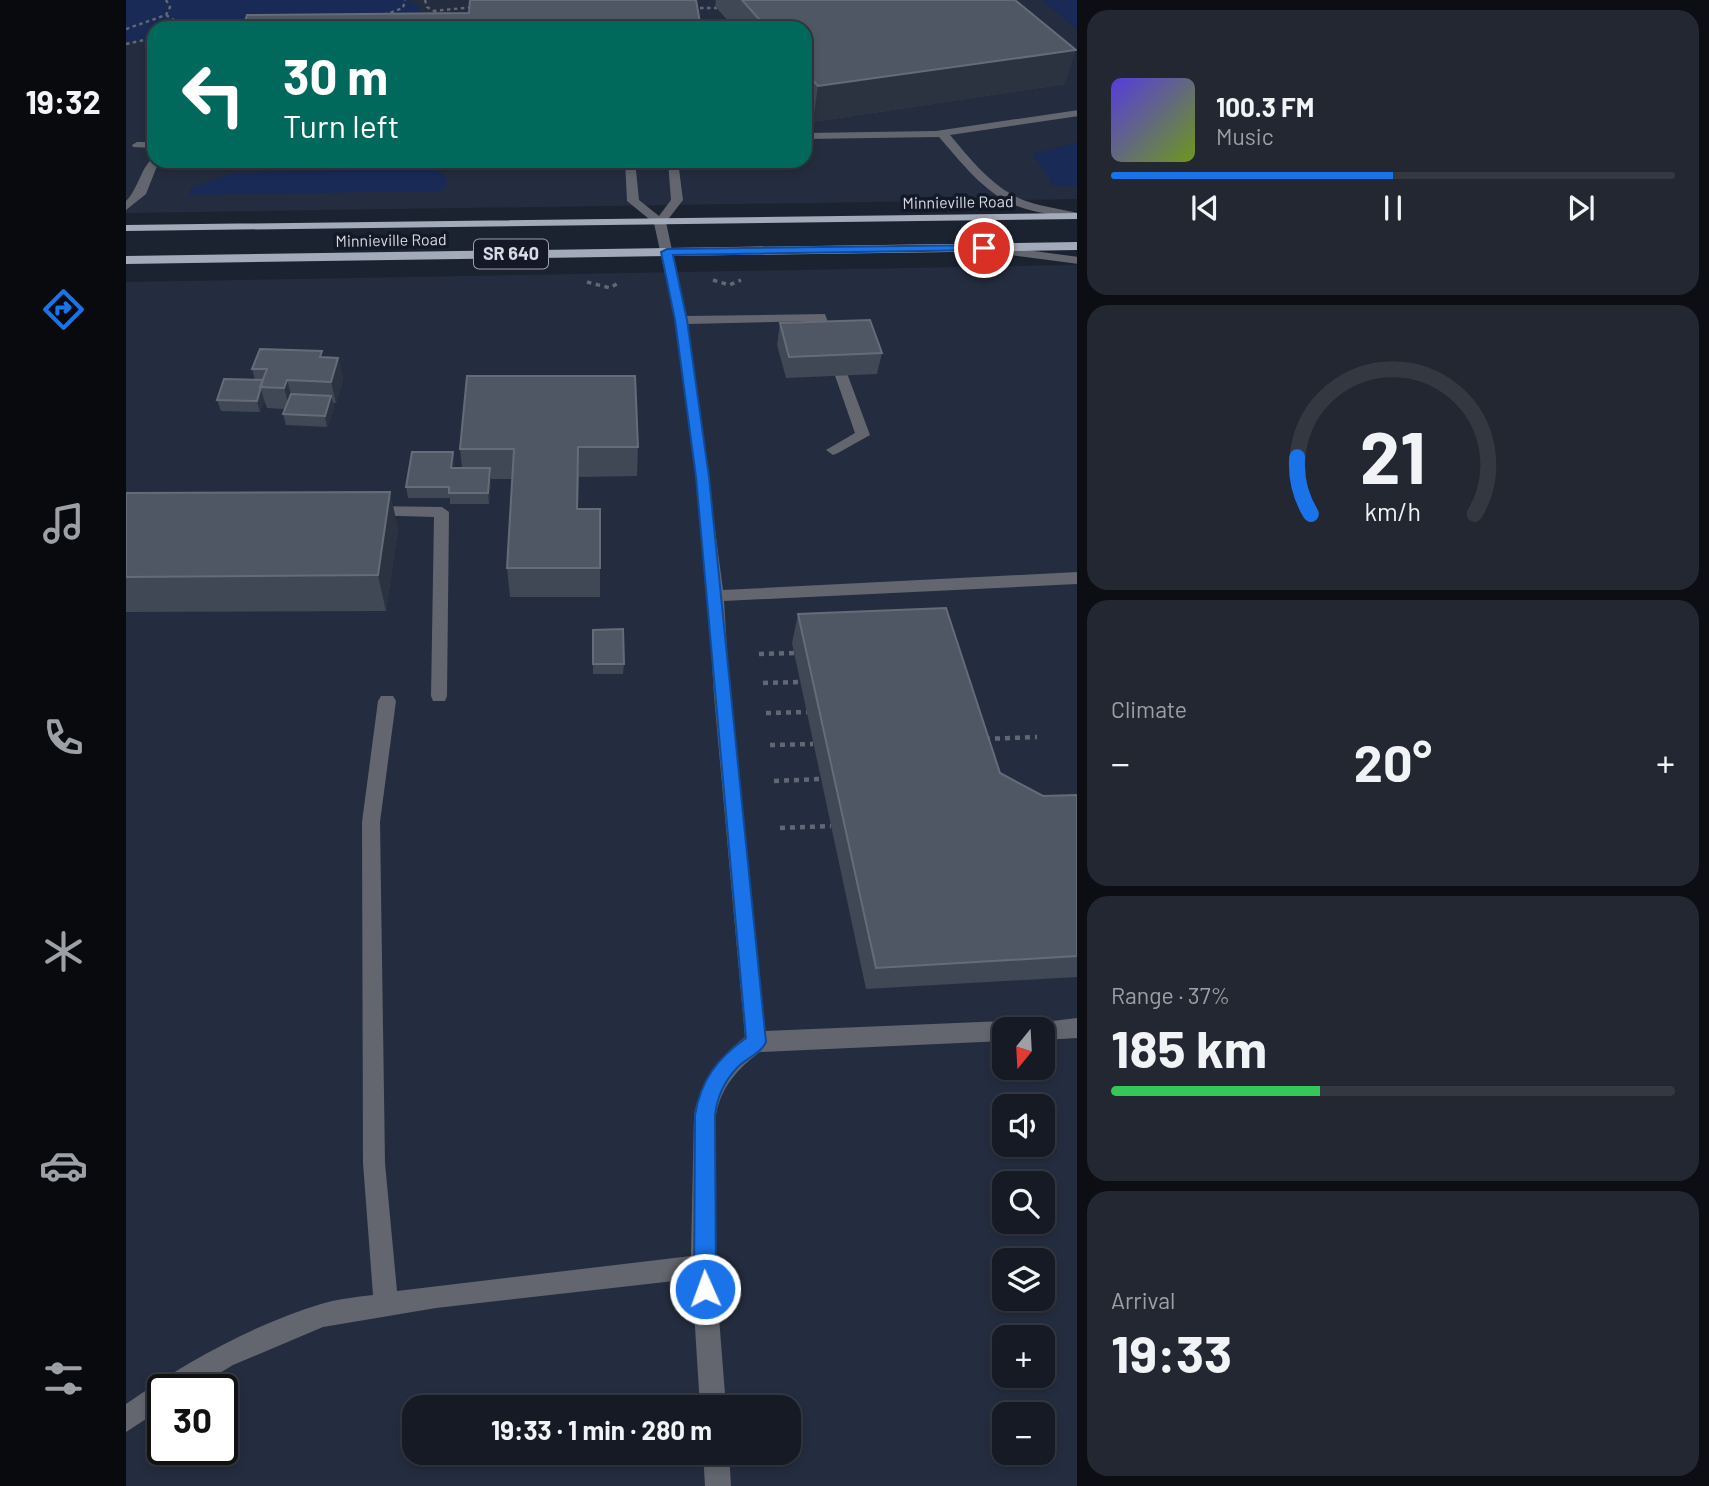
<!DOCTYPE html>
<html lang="en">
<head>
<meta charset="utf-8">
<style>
  body { margin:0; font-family:Barlow,sans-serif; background:#222731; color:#f1f3f6; height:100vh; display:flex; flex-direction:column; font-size:26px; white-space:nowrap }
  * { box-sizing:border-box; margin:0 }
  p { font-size:23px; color:#9da1a6 }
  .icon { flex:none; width:38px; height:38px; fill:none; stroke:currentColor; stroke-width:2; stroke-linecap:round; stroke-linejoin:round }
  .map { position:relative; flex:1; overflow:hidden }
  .panel { display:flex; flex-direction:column; gap:10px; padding:10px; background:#0c0e14; width:632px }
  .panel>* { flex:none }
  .banner { position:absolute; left:21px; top:21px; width:665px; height:147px; border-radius:21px; box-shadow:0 4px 10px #0003,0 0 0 2px #343841; background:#00695c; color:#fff; overflow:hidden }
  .needle { width:46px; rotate:198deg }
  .fabs { position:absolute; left:866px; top:1017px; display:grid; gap:14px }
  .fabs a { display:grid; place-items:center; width:63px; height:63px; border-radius:14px; background:#151a24; box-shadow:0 4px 10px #0003,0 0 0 2px #343841; font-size:35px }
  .speed { position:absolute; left:21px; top:1374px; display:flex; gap:14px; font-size:35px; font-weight:700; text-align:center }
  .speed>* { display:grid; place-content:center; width:91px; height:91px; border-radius:50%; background:#151a24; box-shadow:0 4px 10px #0003,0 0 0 2px #343841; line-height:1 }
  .speed .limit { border:4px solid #111; border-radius:10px; background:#fff; color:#111 }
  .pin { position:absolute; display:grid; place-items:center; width:60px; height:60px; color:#fff; margin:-30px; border:4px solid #fff; border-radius:50%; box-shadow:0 2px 7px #0007 }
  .me { position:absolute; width:77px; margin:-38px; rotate:358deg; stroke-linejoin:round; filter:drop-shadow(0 0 5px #0008) }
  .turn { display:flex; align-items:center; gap:24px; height:147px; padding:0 21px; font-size:32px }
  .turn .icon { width:91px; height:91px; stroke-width:2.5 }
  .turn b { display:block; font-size:49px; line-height:60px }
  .big { font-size:52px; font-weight:700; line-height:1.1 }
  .panel .tile { flex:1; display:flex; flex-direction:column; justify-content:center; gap:10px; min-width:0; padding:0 24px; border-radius:21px; background:#222731 }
  .panel .dial { align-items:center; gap:0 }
  .dial svg { height:182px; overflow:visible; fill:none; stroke:#343841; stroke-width:7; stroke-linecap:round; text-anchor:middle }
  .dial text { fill:#f1f3f6; stroke:none }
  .song { display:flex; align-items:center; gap:21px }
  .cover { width:84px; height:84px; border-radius:10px; background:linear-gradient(135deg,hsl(250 70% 55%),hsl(80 70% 35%)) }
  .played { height:7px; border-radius:4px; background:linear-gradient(90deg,#1a73e8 50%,#343841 50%) }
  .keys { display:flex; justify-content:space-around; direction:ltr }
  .heat { display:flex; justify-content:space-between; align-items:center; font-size:38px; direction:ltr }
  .charge { height:10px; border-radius:5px; background:linear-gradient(90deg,#34c759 37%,#343841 0) }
  .trip { position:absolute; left:276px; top:1395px; width:399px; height:70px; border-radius:21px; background:#151a24; box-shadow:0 4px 10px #0003,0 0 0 2px #343841; font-weight:700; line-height:70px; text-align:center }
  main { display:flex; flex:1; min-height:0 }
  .tab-bar { display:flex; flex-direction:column; width:126px; justify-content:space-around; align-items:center; background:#080a0e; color:#9da1a6 }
  .tab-bar .icon { width:49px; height:49px }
  .tab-bar .current { color:#1a73e8 }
  .tab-bar b { font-size:32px; color:#f1f3f6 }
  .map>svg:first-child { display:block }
  .built { fill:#242d3f; fill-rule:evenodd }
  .green { fill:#192a56 }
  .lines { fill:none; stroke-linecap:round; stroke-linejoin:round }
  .path-far2 { stroke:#616773; stroke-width:2.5; stroke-dasharray:3.5 3.5; stroke-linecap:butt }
  .path-far1 { stroke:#616773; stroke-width:3.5; stroke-dasharray:4.5 4.5; stroke-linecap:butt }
  .path { stroke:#616773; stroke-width:4.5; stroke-dasharray:5 5; stroke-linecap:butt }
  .minor { fill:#63666e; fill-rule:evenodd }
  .major { fill:#a3abba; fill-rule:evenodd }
  .wall { fill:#404755 }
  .shaded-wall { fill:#2b3240 }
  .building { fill:#505764; stroke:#656c78; stroke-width:2 }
  .route { fill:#1a73e8; stroke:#114b97; stroke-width:2 }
  .labels { text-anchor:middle; stroke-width:7; stroke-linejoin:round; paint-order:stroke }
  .far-street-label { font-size:16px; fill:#d6dbe4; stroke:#131926 }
  .shield { fill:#131926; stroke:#9ca1ab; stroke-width:2 }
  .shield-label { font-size:18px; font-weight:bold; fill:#d6dbe4 }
</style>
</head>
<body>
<main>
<nav class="tab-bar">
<b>19:32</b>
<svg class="icon current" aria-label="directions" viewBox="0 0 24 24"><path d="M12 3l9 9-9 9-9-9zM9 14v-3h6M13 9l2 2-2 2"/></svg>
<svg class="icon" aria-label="music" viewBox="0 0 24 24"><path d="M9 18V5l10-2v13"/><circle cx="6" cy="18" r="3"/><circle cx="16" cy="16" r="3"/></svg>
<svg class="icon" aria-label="phone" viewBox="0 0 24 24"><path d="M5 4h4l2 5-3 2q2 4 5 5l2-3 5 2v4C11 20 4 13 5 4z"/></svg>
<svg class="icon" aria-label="climate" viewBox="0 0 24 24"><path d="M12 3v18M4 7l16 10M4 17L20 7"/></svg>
<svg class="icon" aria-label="car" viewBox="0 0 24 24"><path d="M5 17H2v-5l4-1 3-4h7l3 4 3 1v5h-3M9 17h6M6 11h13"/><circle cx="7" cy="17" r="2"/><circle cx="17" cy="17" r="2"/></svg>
<svg class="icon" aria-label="filters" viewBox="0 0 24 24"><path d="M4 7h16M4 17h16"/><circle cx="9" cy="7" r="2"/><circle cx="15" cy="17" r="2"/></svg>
</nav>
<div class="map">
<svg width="952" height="1486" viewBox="0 0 952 1486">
  <rect width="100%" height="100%" fill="#1c2330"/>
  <path class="built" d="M 0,0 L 918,0 L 951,26 L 951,199 L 0,213 ZM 28,28 L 679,28 L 679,161 L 28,161 Z
    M 951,265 L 951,1486 L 0,1486 L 0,282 ZM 878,1029 L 917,1029 L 917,1068 L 878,1068 ZM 878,1106 L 917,1106 L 917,1144 L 878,1144 ZM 878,1183 L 917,1183 L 917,1222 L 878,1222 ZM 878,1260 L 917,1260 L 917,1298 L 878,1298 ZM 878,1337 L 917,1337 L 917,1376 L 878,1376 ZM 37,1390 L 96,1390 L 96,1449 L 37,1449 ZM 289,1407 L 663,1407 L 663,1452 L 289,1452 ZM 878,1414 L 917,1414 L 917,1452 L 878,1452 Z"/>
  <path class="green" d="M 0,0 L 281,0 L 294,7 L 294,15 L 277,28 L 28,28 L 28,40 L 2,41 L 0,40 Z
    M 916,0 L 951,0 L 951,29 Z
    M 951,142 L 951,186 L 927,186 L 907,154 Z
    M 296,168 L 312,171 L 320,177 L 321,186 L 315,191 L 63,195 L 65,188 L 108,173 Z"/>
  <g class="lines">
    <path class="path-far2" d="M 299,0 L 301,7 L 317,16
      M 567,8 L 591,8
      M 307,11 L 348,7
      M 40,15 L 60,28
      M 258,15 L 277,8 L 279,0
      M 570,20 L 577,20 L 587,28
      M 0,29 L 40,15 L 44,7 L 40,0
      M 0,44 L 28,38"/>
    <path class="path-far1" d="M 587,280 L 603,285 L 615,280
      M 461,282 L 484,288 L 494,282"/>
    <path class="path" d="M 633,654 L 668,653
      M 637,683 L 674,682
      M 640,713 L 681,712
      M 859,739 L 911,737
      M 644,745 L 687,744
      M 648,781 L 695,779
      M 654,828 L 705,826"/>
    <path class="minor" d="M 952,110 L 952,116 L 824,135 C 846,161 869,191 903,202 C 918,207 935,209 952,213 L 950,219 C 931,215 910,213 891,206 C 858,193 836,163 813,137 L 679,139 L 679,133 L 810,131 Z
      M 11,142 L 28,142 L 28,148 L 7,147 L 6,145 Z
      M 28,158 L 28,161 L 33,161 L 20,194 L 0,210 L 0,201 C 12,190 16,164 28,158 Z
      M 499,161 L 509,161 L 513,200 L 533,216 L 545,200 L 542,161 L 552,161 L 557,200 L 540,222 L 560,316 L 699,314 L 744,435 L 712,453 L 707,455 L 700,450 L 729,433 L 690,321 L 562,324 L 597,590 L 952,572 L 952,584 L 598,601 L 604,696 L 639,1031 L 878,1021 L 885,1024 L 888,1029 L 878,1029 L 878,1041 L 634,1052 C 611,1069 595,1087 590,1115 L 589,1266 L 600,1407 L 574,1407 L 566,1279 L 310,1308 L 197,1327 L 107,1365 L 66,1390 L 37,1390 L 37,1408 L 0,1432 L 0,1404 C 60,1362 124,1326 195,1304 C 211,1299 230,1297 247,1295 L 237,1163 L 236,822 L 252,701 L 255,696 L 267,696 L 270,701 L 254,822 L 259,1163 L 271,1291 L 565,1256 L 568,1115 C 575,1081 592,1058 619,1037 L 588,696 L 582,596 L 567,453 L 549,320 L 528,223 L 501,201 Z
      M 858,244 L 952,257 L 952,264 L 854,251 L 852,248 Z
      M 245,506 L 316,507 L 323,512 L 321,696 L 319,701 L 307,701 L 305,696 L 308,517 L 240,515 L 238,511 Z
      M 952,1018 L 952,1038 L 917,1040 L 917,1029 L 907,1029 L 910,1023 Z
      M 577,1452 L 603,1452 L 605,1486 L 579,1486 Z"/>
    <path class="major" d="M 952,213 L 952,219 L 0,231 L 0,225 Z
      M 952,242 L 952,250 L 0,264 L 0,256 Z"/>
  </g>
  <path class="wall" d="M 590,0 L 889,0 L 939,84 L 687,122 L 679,113 L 679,28 L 608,28 L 589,6 Z
    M 654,323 L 756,353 L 751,374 L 660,378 L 651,345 Z
    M 198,358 L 212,358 L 217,379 L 210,403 L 207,403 L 208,407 L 201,427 L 160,425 L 157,414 L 159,409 L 141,408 L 138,400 L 134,412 L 95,411 L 91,400 L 129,380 L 126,369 Z
    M 341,376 L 512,447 L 511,476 L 453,477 L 452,509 L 474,509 L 474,597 L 384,597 L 381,568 L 386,479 L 365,479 L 363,504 L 324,504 L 324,498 L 282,498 L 280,487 L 327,452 L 329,463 L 328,468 L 336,468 L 334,449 Z
    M 0,493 L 272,528 L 260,611 L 0,612 Z
    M 672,614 L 874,773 L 917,796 L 951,795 L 951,977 L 740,989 L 666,643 Z
    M 467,630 L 498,664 L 497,674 L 467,674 Z"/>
  <path class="shaded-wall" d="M 950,50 L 939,84 L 687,122 L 692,86 Z
    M 212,358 L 217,379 L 210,403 L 205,382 Z
    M 161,380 L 167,401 L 164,409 L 158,388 Z
    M 135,389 L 138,400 L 134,412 L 131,401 Z
    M 205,396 L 208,407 L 201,427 L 199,416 Z
    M 327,452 L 329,463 L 327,479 L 325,468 Z
    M 364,468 L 365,479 L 363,504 L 362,493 Z
    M 264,492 L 272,528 L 260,611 L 252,575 Z"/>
  <path class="building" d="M 344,0 L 570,0 L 575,28 L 117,28 L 121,15 L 343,13 Z
    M 616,0 L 889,0 L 950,50 L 692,86 L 679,72 L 679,28 L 641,28 Z
    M 744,320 L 756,353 L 663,357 L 654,323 Z
    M 134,349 L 196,351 L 194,357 L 212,358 L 205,382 L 161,380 L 158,388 L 134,387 L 141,369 L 126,369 Z
    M 341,376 L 509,376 L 512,447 L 452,447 L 451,509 L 474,509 L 474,568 L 381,568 L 388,449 L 334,449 Z
    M 98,379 L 137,380 L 131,401 L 91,400 Z
    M 165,394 L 205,396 L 199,416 L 157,414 Z
    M 286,452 L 327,452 L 325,468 L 364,468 L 362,493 L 323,493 L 323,487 L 280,487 Z
    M 264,492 L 252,575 L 0,577 L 0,493 Z
    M 820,608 L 874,773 L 917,796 L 951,795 L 951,956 L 750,968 L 672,614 Z
    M 497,629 L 498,664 L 467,664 L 467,630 Z"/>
  <path class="route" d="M 858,245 L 863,248 L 862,250 L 547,255 L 561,320 L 583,477 L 640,1042 C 634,1055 619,1058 610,1069 C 599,1081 591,1098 589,1115 L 590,1289 L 587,1297 L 579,1300 L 571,1297 L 568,1289 L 569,1115 C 575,1079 592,1058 620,1038 L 570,477 L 549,320 L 535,252 L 541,249 Z"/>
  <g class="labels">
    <g class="far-street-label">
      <text transform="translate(832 202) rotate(-1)" y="6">Minnieville Road</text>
      <text transform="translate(265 240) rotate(-1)" y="6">Minnieville Road</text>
    </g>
    <rect class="shield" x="348" y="239.5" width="74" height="29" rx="5"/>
    <g class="shield-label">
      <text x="385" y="260">SR 640</text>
    </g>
  </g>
</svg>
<div class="fabs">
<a><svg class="needle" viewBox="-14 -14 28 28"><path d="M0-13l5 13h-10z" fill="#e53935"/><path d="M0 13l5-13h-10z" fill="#9da1a6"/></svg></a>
<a><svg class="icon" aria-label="sound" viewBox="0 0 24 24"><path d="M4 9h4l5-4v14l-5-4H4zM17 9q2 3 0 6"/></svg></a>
<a><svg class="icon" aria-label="search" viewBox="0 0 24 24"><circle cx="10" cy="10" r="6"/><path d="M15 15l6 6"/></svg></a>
<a><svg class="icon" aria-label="layers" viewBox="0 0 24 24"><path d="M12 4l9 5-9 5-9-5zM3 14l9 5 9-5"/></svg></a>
<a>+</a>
<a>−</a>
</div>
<div class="speed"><div class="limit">30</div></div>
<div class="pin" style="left:858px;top:248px;background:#d93025"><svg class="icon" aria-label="arrive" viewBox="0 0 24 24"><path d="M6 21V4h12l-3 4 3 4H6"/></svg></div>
<svg class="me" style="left:579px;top:1289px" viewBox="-20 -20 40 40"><circle r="17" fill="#1a73e8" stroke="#fff" stroke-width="3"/><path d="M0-11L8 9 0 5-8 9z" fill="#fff"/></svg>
<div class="trip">19:33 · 1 min · 280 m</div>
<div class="banner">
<div class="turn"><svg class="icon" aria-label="left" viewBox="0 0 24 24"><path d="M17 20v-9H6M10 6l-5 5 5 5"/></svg><div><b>30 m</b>Turn left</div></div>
</div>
</div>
<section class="panel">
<div class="tile">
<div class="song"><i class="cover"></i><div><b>100.3 FM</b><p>Music</p></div></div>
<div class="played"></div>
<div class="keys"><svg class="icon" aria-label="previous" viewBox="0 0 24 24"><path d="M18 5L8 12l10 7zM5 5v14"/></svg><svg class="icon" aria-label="pause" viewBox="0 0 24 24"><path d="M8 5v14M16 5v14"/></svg><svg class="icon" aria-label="next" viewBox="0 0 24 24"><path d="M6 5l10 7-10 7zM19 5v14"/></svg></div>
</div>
<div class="tile dial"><svg viewBox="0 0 100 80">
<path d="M14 69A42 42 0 1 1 86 69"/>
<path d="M14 69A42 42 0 0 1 8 44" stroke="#1a73e8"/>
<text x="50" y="56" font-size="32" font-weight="700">21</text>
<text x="50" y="72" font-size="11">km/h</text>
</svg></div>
<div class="tile"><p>Climate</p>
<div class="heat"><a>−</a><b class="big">20°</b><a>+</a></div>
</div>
<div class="tile"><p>Range · 37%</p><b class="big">185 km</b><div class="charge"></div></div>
<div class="tile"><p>Arrival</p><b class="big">19:33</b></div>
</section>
</main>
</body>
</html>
